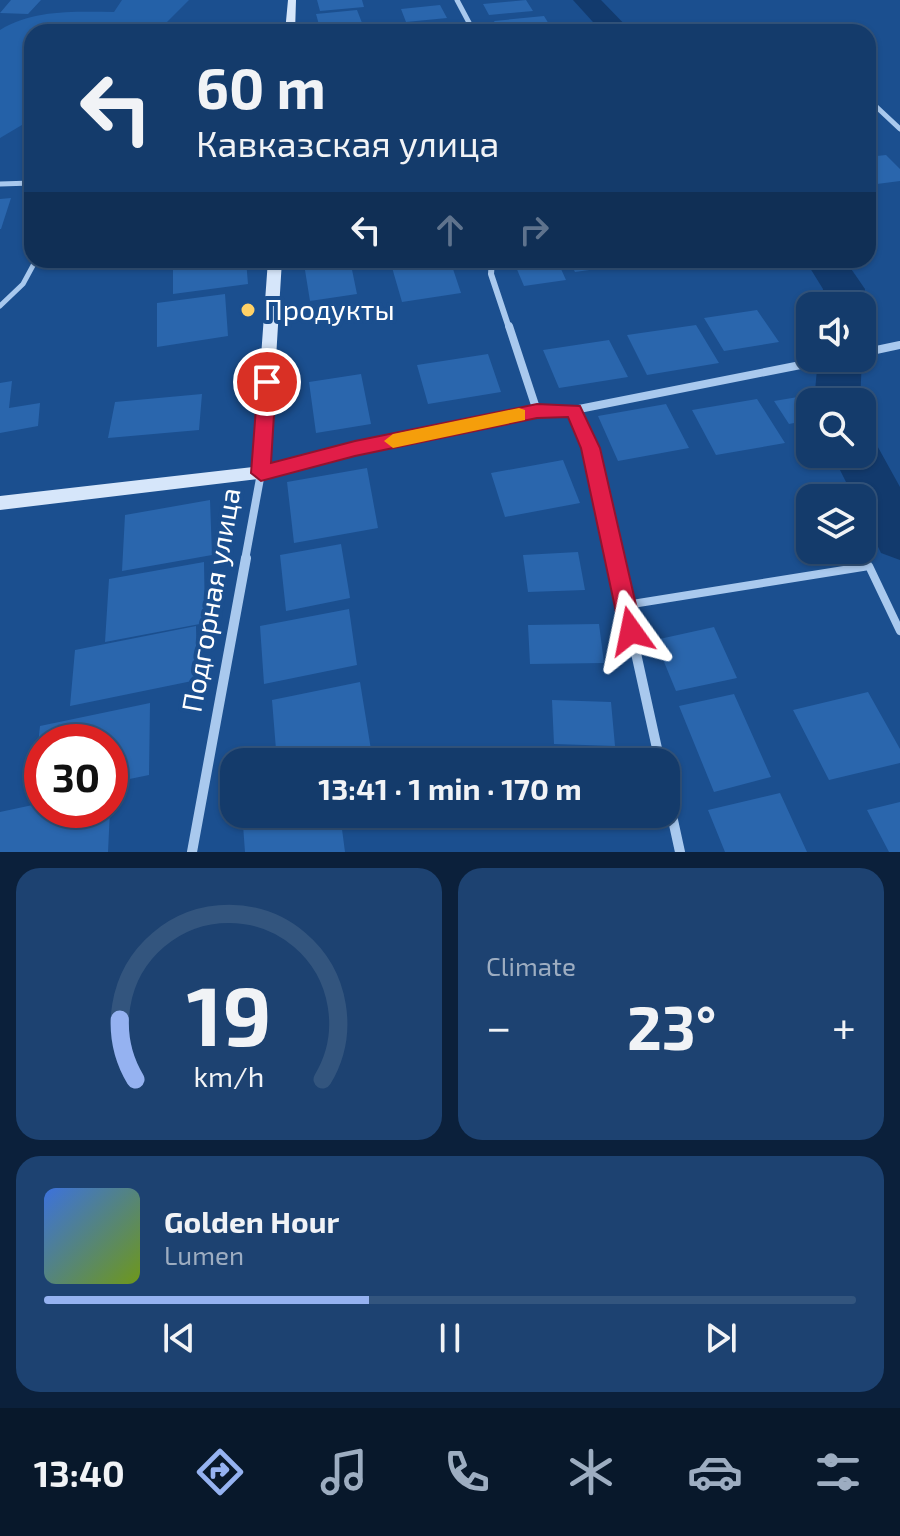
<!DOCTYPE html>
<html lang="en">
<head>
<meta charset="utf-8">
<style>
  body { margin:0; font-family:"Exo 2",sans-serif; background:#1d4271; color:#f1f3f6; height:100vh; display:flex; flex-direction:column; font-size:30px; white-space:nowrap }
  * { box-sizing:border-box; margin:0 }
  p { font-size:26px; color:#9dadc1 }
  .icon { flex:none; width:44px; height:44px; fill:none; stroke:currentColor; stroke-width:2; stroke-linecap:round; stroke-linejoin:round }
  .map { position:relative; height:852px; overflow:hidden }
  .sheet { display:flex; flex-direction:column; gap:16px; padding:16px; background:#0b203b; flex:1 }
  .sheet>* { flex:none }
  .top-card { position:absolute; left:24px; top:24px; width:852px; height:244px; border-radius:24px; box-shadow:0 2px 6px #0004,0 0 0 2px #33557e; background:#143b6b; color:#f1f3f6; overflow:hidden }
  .buttons { position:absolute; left:796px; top:292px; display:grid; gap:16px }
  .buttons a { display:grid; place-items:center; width:80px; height:80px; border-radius:16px; background:#143b6b; box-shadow:0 2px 6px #0004,0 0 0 2px #33557e; font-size:40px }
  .speed { position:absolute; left:24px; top:724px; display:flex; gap:16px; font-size:40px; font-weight:700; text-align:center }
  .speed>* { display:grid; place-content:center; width:104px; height:104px; border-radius:50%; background:#143b6b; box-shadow:0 2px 6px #0004,0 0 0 2px #33557e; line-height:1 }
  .speed .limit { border:12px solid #d22; background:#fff; color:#111 }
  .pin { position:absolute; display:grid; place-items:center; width:68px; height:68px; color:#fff; margin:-34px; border:4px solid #fff; border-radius:50%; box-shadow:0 2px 8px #0007 }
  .me { position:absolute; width:88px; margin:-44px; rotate:348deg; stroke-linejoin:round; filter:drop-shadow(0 0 6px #0008) }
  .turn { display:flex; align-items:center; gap:28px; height:168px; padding:0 40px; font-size:36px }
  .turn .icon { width:104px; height:104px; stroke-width:2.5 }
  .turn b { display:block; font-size:56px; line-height:68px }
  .lanes { display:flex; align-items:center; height:76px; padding:0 40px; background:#0003; justify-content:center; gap:40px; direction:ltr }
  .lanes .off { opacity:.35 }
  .big { font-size:60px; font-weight:700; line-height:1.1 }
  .sheet .card { flex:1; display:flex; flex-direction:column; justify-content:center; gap:12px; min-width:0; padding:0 28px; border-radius:24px; background:#1d4271 }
  .sheet .dial { align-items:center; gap:0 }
  .dial svg { height:208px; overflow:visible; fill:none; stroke:#33557e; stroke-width:7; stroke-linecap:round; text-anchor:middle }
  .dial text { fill:#f1f3f6; stroke:none }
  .song { display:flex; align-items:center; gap:24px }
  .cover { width:96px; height:96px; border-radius:12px; background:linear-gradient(135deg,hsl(220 70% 55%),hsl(80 70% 35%)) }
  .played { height:8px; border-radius:4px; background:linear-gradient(90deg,#95b2f1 40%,#33557e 40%) }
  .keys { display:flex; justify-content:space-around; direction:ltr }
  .heat { display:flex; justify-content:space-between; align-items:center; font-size:44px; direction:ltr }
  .sheet .tiles { flex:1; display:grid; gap:16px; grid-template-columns:1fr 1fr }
  .card:last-child { grid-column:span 2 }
  .trip { position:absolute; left:220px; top:748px; width:460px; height:80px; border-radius:24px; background:#143b6b; box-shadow:0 2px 6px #0004,0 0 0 2px #33557e; font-weight:700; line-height:80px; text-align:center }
  .tabs { display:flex; height:128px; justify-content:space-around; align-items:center; background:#08182b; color:#9dadc1 }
  .tabs .icon { width:56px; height:56px }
  .tabs .current { color:#95b2f1 }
  .tabs b { font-size:36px; color:#f1f3f6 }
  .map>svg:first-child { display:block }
  .green { fill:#2461a8 }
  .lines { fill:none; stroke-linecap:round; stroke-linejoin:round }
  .river { fill:#123a6d; fill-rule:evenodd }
  .building { fill:#2a66ad }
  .lane-far1 { stroke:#a9c9ee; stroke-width:5 }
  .lane { stroke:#a9c9ee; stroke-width:8 }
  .street-far3 { stroke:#a9c9ee; stroke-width:5 }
  .street-far2 { stroke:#a9c9ee; stroke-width:6 }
  .street-far1 { stroke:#a9c9ee; stroke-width:8 }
  .street { stroke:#a9c9ee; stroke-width:10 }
  .secondary { fill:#d6e6fa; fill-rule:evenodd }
  .route { fill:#e11d48; stroke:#92132f; stroke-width:2 }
  .slow { fill:#f59e0b }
  .poi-dot { fill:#ffd166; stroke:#1b4f8f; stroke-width:3 }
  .labels { text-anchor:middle; stroke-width:8; stroke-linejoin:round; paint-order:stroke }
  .poi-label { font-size:28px; fill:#fff; stroke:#1b4f8f; text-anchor:start }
  .street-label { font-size:28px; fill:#fff; stroke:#1b4f8f }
</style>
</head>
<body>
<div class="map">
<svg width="900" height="852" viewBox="0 0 900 852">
  <rect width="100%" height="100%" fill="#1b4f8f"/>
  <path class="green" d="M 122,0 L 189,0 L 157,32 L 32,32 L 32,119 L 0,138 L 0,30 C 34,9 76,12 114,12 Z"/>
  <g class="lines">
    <path class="river" d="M 573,0 L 601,0 L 632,32 L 602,32 Z
      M 805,260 L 845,260 L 865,289 L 862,309 L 862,306 L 822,306 L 823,289 Z
      M 862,357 L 862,358 L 860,402 L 814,402 L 818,358 Z
      M 862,436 L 874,440 L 900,487 L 900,560 L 881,553 L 862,514 L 862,498 L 854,498 L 832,454 L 862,454 Z"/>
  </g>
  <path class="building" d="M 11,0 L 41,0 L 28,14 L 0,13 Z
    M 317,0 L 362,0 L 364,7 L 320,11 Z
    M 526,0 L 533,11 L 489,15 L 483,4 Z
    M 440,5 L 447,18 L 406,22 L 401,9 Z
    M 357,10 L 364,28 L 321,32 L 316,14 Z
    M 544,16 L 552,29 L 500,32 L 494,21 Z
    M 446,22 L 451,32 L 402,32 L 400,26 Z
    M 886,155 L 900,169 L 900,181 L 877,184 L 868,175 L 868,157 Z
    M 11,198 L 1,229 L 0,229 L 0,199 Z
    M 246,260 L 248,284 L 173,294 L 173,261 Z
    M 350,260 L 357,294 L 310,301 L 304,264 Z
    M 420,260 L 450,260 L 461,293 L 402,302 L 391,264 Z
    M 513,260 L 557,260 L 566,280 L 524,286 Z
    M 569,260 L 615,260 L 618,266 L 575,272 Z
    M 225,294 L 228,336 L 157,347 L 157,303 Z
    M 757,310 L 779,342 L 724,351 L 704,318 Z
    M 696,325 L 719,363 L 647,375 L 627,335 Z
    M 609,340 L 628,377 L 559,388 L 543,350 Z
    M 488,354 L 501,392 L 428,404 L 417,365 Z
    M 361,374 L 371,424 L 316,433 L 309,382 Z
    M 12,381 L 9,408 L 40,403 L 38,426 L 0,433 L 0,383 Z
    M 202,394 L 199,430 L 108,438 L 115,402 Z
    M 816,394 L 821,402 L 810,402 L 810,420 L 789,424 L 774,401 Z
    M 757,399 L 785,443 L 716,455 L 692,410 Z
    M 666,404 L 689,448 L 618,461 L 598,416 Z
    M 563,460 L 580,503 L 505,517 L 491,473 Z
    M 367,468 L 378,528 L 294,543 L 287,482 Z
    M 210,500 L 212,555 L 122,571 L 125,515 Z
    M 341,544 L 350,598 L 286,611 L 280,555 Z
    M 578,552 L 585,590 L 528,592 L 523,555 Z
    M 204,562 L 205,623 L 105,642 L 109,579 Z
    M 349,609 L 357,665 L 264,684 L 260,626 Z
    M 599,624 L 604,663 L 530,664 L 528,625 Z
    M 196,626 L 197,680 L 70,706 L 75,650 Z
    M 714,627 L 737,678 L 676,691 L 655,640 Z
    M 360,682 L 373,762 L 277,762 L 272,700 Z
    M 868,692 L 900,749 L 900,763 L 829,780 L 793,710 Z
    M 734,694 L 771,777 L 714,792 L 679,706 Z
    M 552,700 L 611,702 L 615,746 L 554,744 Z
    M 150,703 L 149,775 L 110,783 L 110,742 L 42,742 L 42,798 L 32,800 L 40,726 Z
    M 780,793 L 807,852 L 725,852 L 708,810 Z
    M 900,802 L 900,852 L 889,852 L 867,810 Z
    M 42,803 L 42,810 L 110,810 L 108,852 L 0,852 L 0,812 Z
    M 289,814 L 340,814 L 345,852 L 245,852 L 243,825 Z
    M 489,814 L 598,814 L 598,816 L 490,823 Z"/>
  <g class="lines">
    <path class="lane-far1" d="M 0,184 L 32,183
      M 0,306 L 23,284 L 36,260"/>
    <path class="lane" d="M 626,605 L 869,566 L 900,631"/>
    <path class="street-far3" d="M 457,0 L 474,32
      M 868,99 L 900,129"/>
    <path class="street-far2" d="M 492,260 L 491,274 L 509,328"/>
    <path class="street-far1" d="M 509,326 L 537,411
      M 862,353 L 900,345
      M 574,410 L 591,448 L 616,560
      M 245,560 L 261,473 L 355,449 L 537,411 L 574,410 L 836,358"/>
    <path class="street" d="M 615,558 L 660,762
      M 666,788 L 680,852
      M 192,852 L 246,558"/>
    <path class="secondary" d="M 288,0 L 296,0 L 295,32 L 285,32 Z
      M 268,260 L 282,260 L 269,473 L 267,478 L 0,510 L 0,496 L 253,467 Z"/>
  </g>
  <path class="route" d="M 267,375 L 276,382 L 271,463 L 355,441 L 537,404 L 580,406 L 600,448 L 642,631 L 639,638 L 631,641 L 624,638 L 620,631 L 581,448 L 568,417 L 537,418 L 355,456 L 261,481 L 251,473 L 258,382 Z"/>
  <path class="slow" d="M 519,408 L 525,410 L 525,420 L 393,448 L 384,441 L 393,434 Z"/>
  <circle class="poi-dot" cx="248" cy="310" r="8"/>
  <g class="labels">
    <g class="poi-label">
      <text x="264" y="320">Продукты</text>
    </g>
    <g class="street-label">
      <text transform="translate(211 600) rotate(-80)" y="10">Подгорная улица</text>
    </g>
  </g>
</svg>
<div class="buttons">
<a><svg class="icon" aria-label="sound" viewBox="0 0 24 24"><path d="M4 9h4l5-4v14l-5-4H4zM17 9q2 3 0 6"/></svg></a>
<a><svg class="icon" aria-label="search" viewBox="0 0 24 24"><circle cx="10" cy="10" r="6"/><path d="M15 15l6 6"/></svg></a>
<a><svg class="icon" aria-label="layers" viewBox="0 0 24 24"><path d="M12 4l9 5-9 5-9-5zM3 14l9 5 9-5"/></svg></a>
</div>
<div class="speed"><div class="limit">30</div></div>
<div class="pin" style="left:267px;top:382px;background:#d93025"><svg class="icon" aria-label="arrive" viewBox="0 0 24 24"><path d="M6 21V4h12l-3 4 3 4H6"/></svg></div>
<svg class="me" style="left:631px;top:631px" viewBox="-20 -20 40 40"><path d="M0-17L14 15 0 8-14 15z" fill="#e11d48" stroke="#fff" stroke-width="4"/></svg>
<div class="trip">13:41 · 1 min · 170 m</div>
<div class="top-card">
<div class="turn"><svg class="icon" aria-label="left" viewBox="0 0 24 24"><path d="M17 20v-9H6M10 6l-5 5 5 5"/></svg><div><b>60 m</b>Кавказская улица</div></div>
<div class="lanes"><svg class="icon" aria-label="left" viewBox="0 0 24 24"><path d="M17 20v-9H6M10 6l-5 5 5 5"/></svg><svg class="icon off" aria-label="ahead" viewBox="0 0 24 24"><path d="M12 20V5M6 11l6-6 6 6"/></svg><svg class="icon off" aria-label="right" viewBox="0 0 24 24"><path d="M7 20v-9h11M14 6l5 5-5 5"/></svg></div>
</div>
</div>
<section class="sheet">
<div class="tiles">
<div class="card dial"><svg viewBox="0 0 100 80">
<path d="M14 69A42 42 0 1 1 86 69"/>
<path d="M14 69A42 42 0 0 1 8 46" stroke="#95b2f1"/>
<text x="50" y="56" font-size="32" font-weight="700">19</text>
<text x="50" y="72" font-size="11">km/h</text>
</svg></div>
<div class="card"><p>Climate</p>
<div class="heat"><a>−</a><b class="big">23°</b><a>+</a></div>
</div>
<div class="card">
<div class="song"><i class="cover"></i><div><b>Golden Hour</b><p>Lumen</p></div></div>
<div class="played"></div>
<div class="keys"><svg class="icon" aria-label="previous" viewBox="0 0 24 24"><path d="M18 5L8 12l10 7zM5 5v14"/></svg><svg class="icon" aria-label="pause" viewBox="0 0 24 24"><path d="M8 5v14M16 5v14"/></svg><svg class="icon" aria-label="next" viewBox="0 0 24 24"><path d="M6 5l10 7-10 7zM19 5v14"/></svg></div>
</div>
</div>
</section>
<nav class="tabs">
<b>13:40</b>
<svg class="icon current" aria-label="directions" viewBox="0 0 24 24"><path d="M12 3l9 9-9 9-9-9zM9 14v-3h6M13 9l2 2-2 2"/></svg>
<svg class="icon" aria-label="music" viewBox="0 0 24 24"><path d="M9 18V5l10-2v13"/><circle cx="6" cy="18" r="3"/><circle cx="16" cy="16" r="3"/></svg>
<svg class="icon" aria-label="phone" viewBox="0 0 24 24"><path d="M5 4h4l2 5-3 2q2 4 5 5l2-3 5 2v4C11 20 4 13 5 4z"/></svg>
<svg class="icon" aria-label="climate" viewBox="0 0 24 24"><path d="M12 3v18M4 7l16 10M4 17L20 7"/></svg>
<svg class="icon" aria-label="car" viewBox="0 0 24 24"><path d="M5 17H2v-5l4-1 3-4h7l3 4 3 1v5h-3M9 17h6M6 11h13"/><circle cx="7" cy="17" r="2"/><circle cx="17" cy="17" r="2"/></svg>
<svg class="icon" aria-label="filters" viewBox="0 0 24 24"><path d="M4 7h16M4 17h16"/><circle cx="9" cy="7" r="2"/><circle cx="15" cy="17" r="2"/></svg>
</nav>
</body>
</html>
